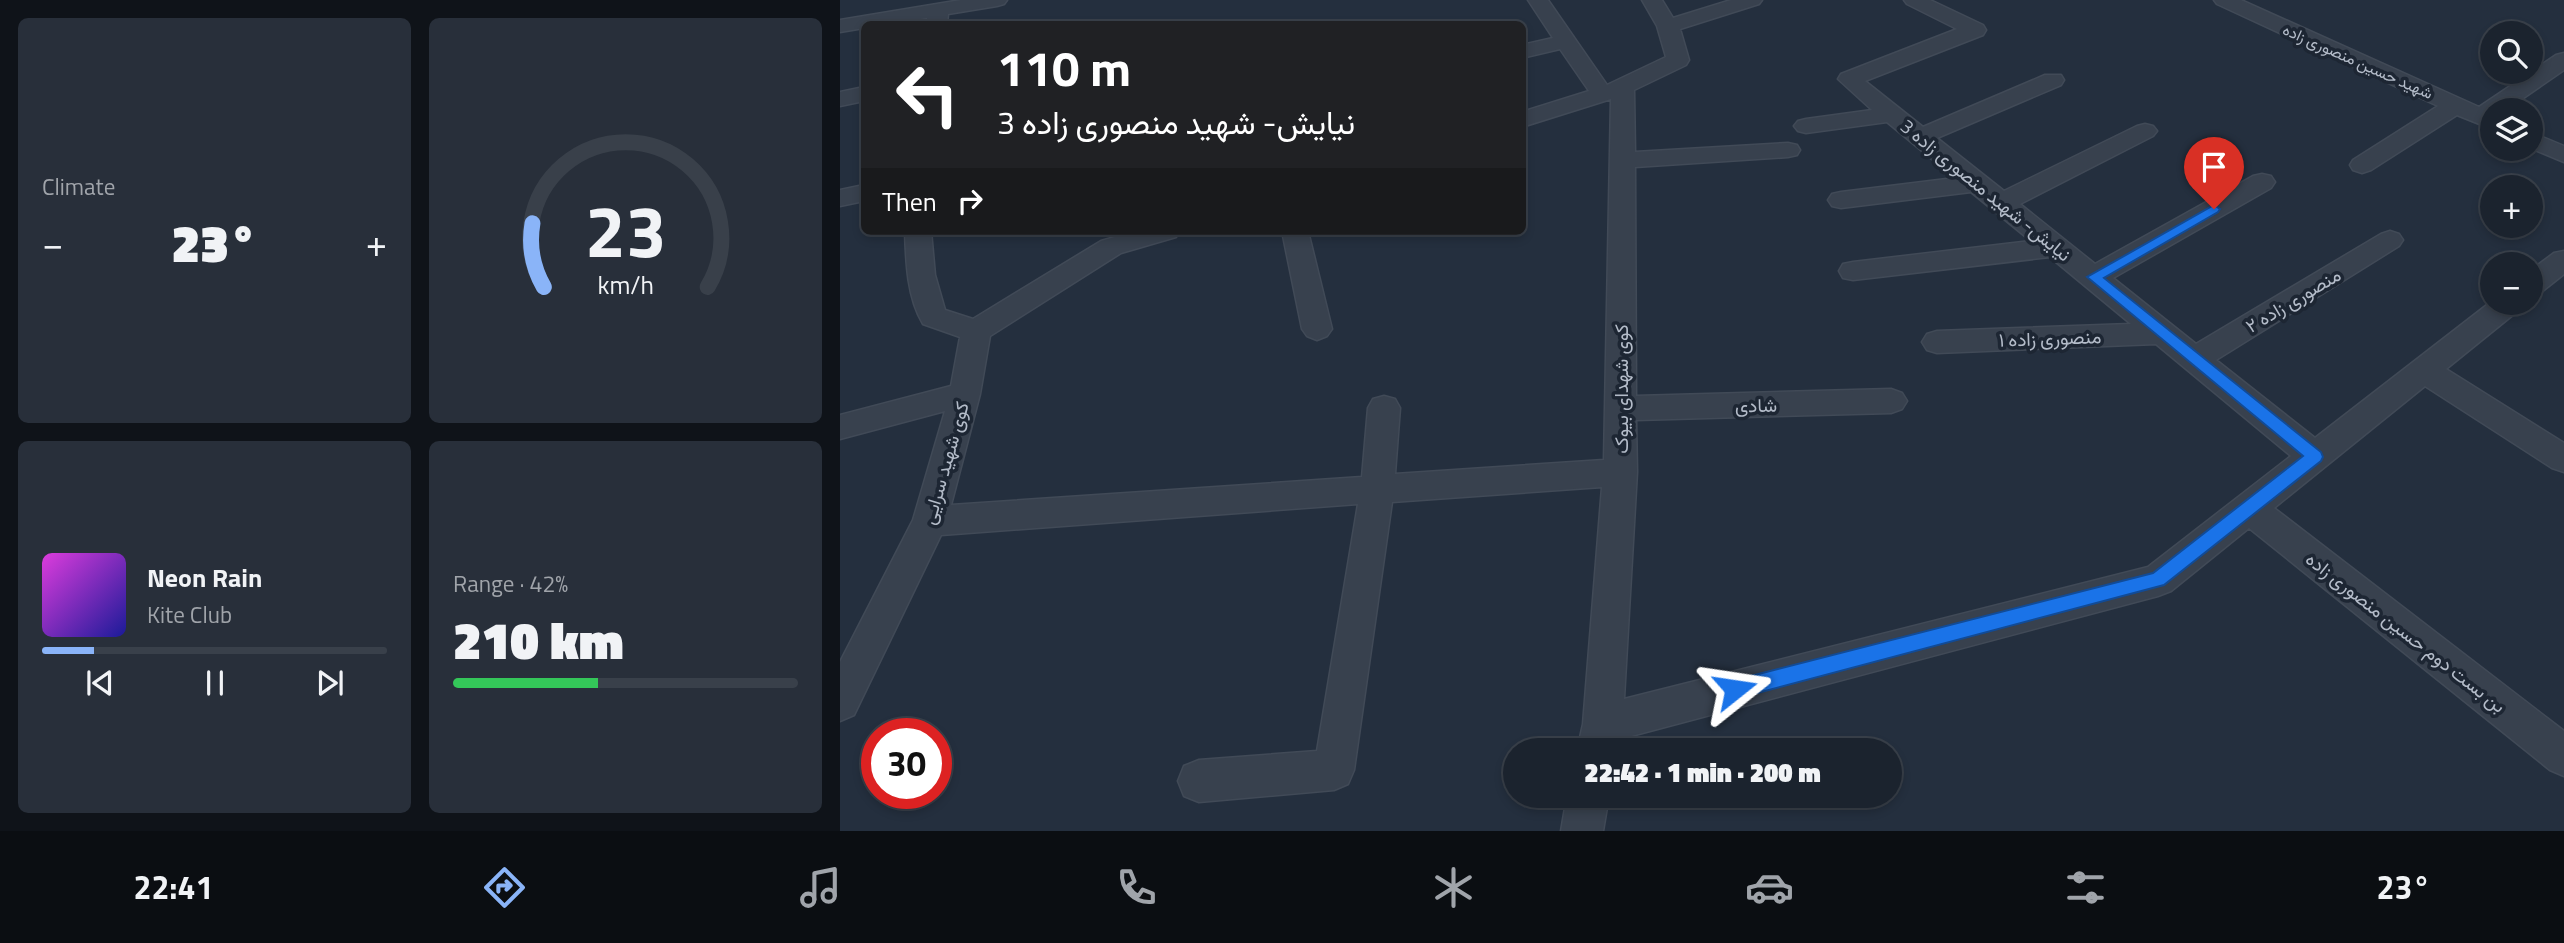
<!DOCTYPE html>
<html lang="en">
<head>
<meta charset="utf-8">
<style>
  body { margin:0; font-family:"Titillium Web",Vazirmatn,sans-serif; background:#282f3a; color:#f1f3f6; height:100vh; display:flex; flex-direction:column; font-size:26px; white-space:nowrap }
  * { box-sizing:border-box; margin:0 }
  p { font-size:23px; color:#a0a4aa }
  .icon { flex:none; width:38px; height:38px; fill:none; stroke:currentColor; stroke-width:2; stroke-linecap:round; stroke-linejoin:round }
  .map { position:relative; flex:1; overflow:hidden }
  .panel { display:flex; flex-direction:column; gap:18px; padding:18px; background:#0f1319; width:840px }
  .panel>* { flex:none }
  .banner { position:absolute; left:21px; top:21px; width:665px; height:214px; border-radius:10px; box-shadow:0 4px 10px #0003,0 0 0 2px #39404a; background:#202124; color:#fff; overflow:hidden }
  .buttons { position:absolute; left:1640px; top:21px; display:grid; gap:14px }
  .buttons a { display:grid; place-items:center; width:63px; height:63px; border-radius:50%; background:#1b232e; box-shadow:0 4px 10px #0003,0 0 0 2px #39404a; font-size:35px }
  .speed { position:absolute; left:21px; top:718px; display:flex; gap:14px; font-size:35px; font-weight:700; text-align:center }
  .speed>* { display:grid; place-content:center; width:91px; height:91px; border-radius:50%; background:#1b232e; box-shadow:0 4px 10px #0003,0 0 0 2px #39404a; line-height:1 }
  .speed .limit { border:10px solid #d22; background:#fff; color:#111 }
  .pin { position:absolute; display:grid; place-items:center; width:60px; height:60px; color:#fff; margin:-72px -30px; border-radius:50% 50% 50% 0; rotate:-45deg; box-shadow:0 0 7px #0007 }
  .pin .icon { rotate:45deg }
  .me { position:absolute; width:77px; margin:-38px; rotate:75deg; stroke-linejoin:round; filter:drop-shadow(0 0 5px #0008) }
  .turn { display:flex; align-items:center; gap:24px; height:147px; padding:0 21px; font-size:32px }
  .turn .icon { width:91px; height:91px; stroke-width:2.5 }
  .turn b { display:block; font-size:49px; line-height:60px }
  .then { display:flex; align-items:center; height:66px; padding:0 21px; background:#0003; gap:14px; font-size:26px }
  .big { font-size:52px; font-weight:800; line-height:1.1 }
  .panel .widget { flex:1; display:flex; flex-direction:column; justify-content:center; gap:10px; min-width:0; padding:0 24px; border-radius:10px; background:#282f3a }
  .panel .dial { align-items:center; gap:0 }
  .dial svg { height:182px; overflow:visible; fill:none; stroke:#39404a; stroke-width:7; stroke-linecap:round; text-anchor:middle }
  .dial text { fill:#f1f3f6; stroke:none }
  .song { display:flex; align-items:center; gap:21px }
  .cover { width:84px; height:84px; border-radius:10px; background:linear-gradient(135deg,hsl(300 70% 55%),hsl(240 70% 35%)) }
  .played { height:7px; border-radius:4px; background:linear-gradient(90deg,#8ab4f8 15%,#39404a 15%) }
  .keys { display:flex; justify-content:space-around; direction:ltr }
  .heat { display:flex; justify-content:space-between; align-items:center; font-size:38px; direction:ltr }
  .charge { height:10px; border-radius:5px; background:linear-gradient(90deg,#34c759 42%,#39404a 0) }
  .panel .tiles { flex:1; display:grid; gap:18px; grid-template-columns:repeat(2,1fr) }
  .trip { position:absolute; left:663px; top:738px; width:399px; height:70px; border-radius:35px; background:#1b232e; box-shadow:0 4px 10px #0003,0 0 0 2px #39404a; font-weight:800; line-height:70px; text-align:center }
  .menu { display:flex; height:112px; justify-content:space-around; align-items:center; background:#0b0e12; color:#a0a4aa }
  .menu .icon { width:49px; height:49px }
  .menu .active { color:#8ab4f8 }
  .menu b { font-size:32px; color:#f1f3f6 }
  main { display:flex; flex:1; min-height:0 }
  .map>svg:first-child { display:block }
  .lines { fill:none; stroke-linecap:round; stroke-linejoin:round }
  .minor-casing { stroke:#414a57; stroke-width:3 }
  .minor { fill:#38414e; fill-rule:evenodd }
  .route { fill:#1a73e8; stroke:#114b97; stroke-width:2 }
  .labels { text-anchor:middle; stroke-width:7; stroke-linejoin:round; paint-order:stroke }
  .far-street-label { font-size:16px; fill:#b4bcc9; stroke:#1d2633 }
  .street-label { font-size:19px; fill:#b4bcc9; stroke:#1d2633 }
</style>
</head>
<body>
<main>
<section class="panel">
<div class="tiles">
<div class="widget"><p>Climate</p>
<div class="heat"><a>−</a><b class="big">23°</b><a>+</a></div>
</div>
<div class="widget dial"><svg viewBox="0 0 100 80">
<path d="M14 69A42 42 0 1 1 86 69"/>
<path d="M14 69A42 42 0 0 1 9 41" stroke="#8ab4f8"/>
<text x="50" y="56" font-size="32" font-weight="700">23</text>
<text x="50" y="72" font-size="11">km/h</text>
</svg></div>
<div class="widget">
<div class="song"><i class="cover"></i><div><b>Neon Rain</b><p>Kite Club</p></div></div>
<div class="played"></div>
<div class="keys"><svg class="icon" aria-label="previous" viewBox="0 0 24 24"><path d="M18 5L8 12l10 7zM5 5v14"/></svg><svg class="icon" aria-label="pause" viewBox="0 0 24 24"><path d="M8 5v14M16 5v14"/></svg><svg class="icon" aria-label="next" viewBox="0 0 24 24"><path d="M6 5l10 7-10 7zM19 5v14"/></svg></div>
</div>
<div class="widget"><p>Range · 42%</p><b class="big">210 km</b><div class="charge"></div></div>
</div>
</section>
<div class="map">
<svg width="1724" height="831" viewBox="0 0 1724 831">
  <rect width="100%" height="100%" fill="#242f3e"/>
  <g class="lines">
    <defs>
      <path id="minor" d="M 121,0 L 167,0 L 164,4 L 157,6 L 108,14 L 107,24 L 87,24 L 87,18 L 48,24 L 24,24 L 24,28 L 0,32 L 0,20 Z
        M 688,0 L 708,0 L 767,85 L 826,57 L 817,26 L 802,0 L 822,0 L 833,18 L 891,0 L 922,0 L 919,4 L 840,29 L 849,60 L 846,65 L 794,90 L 795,152 L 948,143 L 957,145 L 960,150 L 957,155 L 948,157 L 795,167 L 796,396 L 1051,389 L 1062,393 L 1067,401 L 1062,409 L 1051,413 L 796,420 L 797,472 L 784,699 L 1308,567 L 1451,456 L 1316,344 L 1097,353 L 1087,350 L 1082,342 L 1087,334 L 1097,331 L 1291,324 L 1210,257 L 1013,280 L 1003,278 L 999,271 L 1003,264 L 1013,262 L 1191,241 L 1131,192 L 1001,208 L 992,206 L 988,200 L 992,194 L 1001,192 L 1115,178 L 1047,122 L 966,133 L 958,131 L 954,126 L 958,121 L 966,119 L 1032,110 L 998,79 L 1001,74 L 1117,29 L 1067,4 L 1064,0 L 1090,0 L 1143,25 L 1146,30 L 1143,35 L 1025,81 L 1083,127 L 1205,75 L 1221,75 L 1224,80 L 1221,85 L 1097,138 L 1164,191 L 1297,126 L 1305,124 L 1313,126 L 1317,131 L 1313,136 L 1180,204 L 1255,264 L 1413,176 L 1422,174 L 1431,176 L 1435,182 L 1431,188 L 1273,278 L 1356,344 L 1541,234 L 1550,231 L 1559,234 L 1563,240 L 1559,246 L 1376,360 L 1475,438 L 1652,301 L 1683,303 L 1679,310 L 1606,369 L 1724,443 L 1724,472 L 1712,468 L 1585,386 L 1434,508 L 1724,731 L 1724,776 L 1710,770 L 1409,528 L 1331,591 L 1318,596 L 780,739 L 777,751 L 737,751 L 743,724 L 762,487 L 552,502 L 514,770 L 508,784 L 494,790 L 359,802 L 344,796 L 338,781 L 344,766 L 359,760 L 477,751 L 518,504 L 101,535 L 14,715 L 0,721 L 0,662 L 73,520 L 105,411 L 0,439 L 0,415 L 111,386 L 120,337 L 83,324 C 67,297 66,262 65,231 L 91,231 L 95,275 L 105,310 L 133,319 L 261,241 L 296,231 L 340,231 L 336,237 L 281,253 L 150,336 L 140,394 L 111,505 L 522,477 L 528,408 L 533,399 L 544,396 L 555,399 L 560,408 L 555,474 L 764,460 L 771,99 L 682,127 L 682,112 L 749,91 L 720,49 L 682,58 L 682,45 L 713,38 Z
        M 1374,0 L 1401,0 L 1639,107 L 1716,55 L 1724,53 L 1724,70 L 1666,110 L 1652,110 L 1652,129 L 1617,115 L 1531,170 L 1522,173 L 1513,170 L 1510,165 L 1513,160 L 1598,106 L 1377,4 Z
        M 24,87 L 24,101 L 0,106 L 0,92 Z
        M 1690,132 L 1724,146 L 1724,162 L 1690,148 Z
        M 24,185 L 24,201 L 0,206 L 0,190 Z
        M 442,231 L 468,231 L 492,329 L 487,336 L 477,340 L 467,336 L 462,329 Z
        M 1724,251 L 1724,274 L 1700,293 L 1690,296 L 1690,271 L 1714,253 Z
        M 727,796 L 769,796 L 763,831 L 721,831 Z"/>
    </defs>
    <use href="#minor" class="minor-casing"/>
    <use href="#minor" class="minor"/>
  </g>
  <path class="route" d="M 1374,205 L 1380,209 L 1378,212 L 1264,278 L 1481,452 L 1483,457 L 1481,461 L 1324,585 L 895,699 L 888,696 L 885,689 L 888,683 L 895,680 L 1313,573 L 1463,456 L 1247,277 Z"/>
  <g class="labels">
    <g class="far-street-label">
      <text transform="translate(1518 61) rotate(24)" y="6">شهید حسین منصوری زاده</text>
    </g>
    <g class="street-label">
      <text transform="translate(1146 190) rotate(39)" y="7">نیایش- شهید منصوری زاده 3</text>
      <text transform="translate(1453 300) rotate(-31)" y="7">منصوری زاده ۲</text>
      <text transform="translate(1210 338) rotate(-2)" y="7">منصوری زاده ۱</text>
      <text transform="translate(781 389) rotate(-90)" y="7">کوی شهدای بیوک</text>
      <text transform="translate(916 405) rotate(-1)" y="7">شادی</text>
      <text transform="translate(105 463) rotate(-74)" y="7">کوی شهید سرایی</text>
      <text transform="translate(1566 632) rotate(38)" y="7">بن بست دوم حسین منصوری زاده</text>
    </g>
  </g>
</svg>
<div class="buttons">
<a><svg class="icon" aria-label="search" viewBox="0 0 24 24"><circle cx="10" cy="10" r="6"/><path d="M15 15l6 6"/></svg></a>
<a><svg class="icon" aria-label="layers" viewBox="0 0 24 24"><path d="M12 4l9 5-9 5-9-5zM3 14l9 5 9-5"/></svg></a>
<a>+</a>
<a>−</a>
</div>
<div class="speed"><div class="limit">30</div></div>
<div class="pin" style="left:1374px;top:209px;background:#d93025"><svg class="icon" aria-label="arrive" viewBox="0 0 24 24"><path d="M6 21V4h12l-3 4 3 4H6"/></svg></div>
<svg class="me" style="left:895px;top:689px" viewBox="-20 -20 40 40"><path d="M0-17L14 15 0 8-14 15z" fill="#1a73e8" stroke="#fff" stroke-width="4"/></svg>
<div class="trip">22:42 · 1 min · 200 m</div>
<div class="banner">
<div class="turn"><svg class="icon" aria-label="left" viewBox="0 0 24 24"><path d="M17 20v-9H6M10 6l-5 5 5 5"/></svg><div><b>110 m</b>نیایش- شهید منصوری زاده 3</div></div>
<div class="then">Then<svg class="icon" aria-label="right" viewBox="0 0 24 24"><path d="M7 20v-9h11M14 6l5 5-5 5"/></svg></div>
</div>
</div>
</main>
<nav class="menu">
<b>22:41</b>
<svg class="icon active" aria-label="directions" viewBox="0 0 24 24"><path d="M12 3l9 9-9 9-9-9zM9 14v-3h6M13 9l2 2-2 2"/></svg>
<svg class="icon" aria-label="music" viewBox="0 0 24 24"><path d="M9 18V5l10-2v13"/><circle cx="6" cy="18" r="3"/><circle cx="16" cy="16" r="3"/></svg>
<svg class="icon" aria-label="phone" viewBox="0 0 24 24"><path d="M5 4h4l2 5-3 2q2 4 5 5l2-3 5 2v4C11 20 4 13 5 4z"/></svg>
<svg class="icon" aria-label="climate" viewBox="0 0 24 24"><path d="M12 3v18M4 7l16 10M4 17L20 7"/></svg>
<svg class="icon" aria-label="car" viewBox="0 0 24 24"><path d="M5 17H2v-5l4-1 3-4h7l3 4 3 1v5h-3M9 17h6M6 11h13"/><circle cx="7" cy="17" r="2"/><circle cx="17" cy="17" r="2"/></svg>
<svg class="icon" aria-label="filters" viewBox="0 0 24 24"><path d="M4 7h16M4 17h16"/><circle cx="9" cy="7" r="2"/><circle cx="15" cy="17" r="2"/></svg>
<b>23°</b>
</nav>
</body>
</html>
